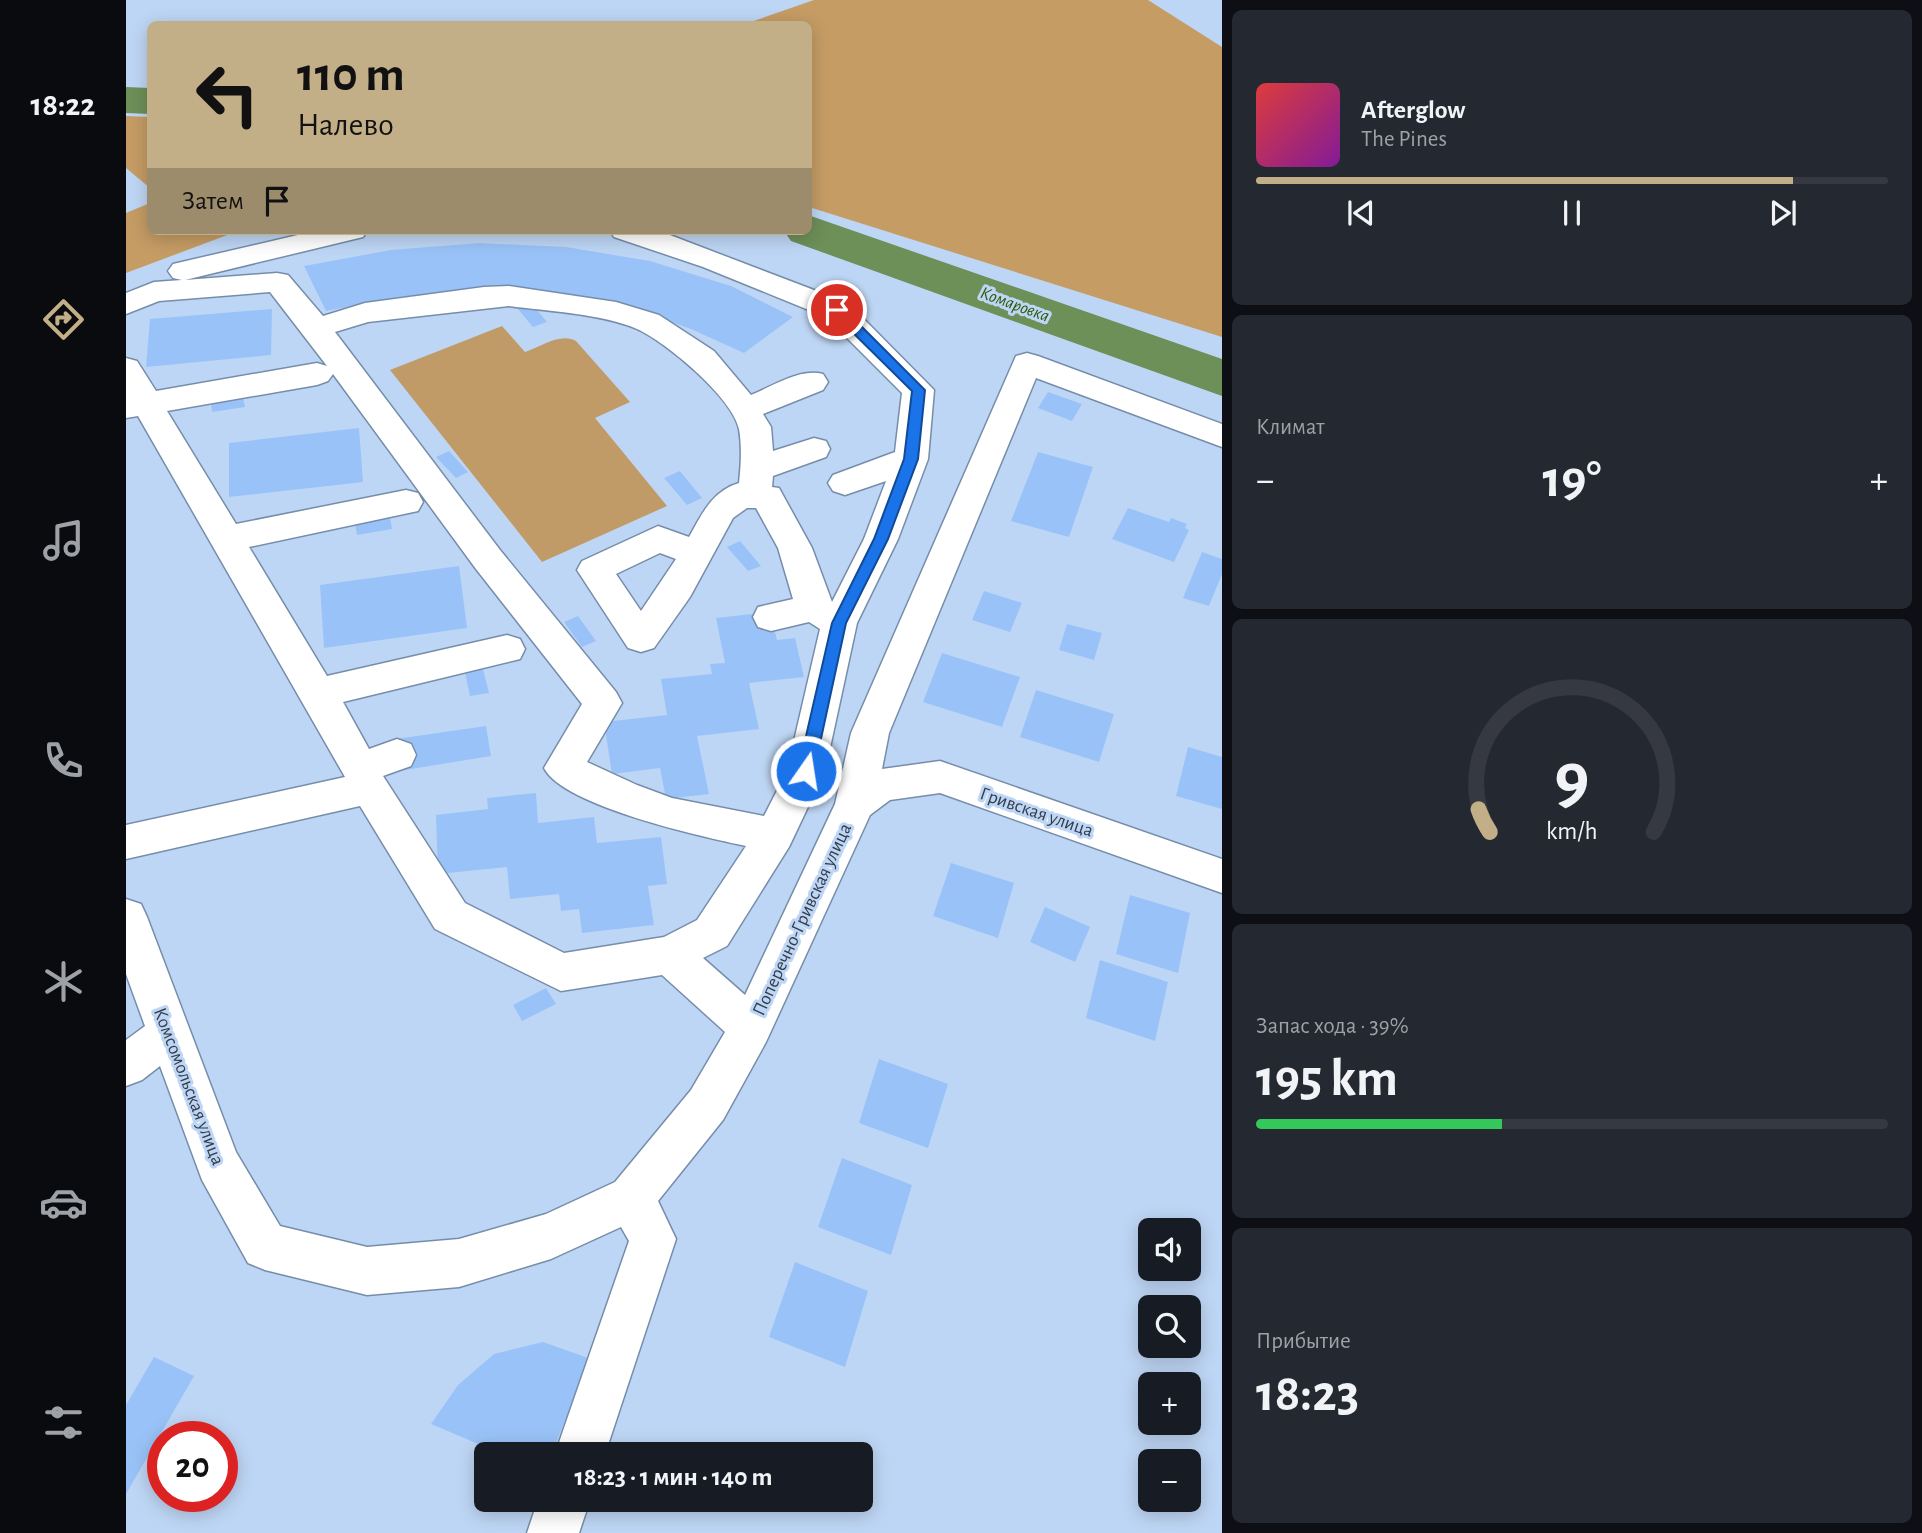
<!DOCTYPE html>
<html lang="ru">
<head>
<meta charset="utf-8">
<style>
  body { margin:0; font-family:"Alegreya Sans",sans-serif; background:#242831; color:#f1f3f6; height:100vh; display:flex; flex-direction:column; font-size:26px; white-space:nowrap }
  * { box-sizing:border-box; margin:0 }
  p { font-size:23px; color:#9ea1a6 }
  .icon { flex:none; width:38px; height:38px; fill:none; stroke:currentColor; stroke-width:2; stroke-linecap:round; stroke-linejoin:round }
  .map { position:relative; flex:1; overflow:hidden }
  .sheet { display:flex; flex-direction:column; gap:10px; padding:10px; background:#0d0f14; width:700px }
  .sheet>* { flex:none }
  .guide { position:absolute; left:21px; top:21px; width:665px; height:214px; border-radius:10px; box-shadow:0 4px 18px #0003; background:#c3af87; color:#111; overflow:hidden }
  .fabs { position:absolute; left:1012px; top:1218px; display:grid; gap:14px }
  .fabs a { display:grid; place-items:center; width:63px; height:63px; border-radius:10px; background:#171b24; box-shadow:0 4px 18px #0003; font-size:35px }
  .speed { position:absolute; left:21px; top:1421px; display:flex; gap:14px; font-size:35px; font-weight:700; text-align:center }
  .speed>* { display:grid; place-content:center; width:91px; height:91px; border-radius:50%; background:#171b24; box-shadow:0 4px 18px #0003; line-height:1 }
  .speed .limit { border:10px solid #d22; background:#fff; color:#111 }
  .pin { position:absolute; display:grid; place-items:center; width:60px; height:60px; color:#fff; margin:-30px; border:4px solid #fff; border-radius:50%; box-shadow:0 2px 7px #0007 }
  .me { position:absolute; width:77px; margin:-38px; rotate:13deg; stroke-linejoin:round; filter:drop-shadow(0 0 5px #0008) }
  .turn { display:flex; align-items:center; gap:24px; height:147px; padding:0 35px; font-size:32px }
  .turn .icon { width:91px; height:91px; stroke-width:2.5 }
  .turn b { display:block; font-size:49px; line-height:60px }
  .then { display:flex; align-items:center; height:66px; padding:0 35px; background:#0003; gap:14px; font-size:26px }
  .big { font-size:52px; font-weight:700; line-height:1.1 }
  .sheet .card { flex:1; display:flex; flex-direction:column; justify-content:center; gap:10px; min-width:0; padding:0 24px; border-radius:10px; background:#242831 }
  .sheet .dial { align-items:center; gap:0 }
  .dial svg { height:182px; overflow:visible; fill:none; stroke:#363941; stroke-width:7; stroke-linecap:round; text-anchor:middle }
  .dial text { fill:#f1f3f6; stroke:none }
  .song { display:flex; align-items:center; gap:21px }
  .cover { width:84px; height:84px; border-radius:10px; background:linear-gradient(135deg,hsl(0 70% 55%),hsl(290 70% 35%)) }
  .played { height:7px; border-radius:4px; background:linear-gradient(90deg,#c3af87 85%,#363941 85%) }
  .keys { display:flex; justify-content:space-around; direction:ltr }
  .heat { display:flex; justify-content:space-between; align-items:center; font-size:38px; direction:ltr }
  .charge { height:10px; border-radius:5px; background:linear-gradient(90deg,#34c759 39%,#363941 0) }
  .trip { position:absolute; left:348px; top:1442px; width:399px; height:70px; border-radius:10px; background:#171b24; box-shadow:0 4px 18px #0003; font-weight:700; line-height:70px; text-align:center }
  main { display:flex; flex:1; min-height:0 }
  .tabs { display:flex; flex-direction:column; width:126px; justify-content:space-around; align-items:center; background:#090b0e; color:#9ea1a6 }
  .tabs .icon { width:49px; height:49px }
  .tabs .selected { color:#c3af87 }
  .tabs b { font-size:32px; color:#f1f3f6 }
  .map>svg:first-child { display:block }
  .green { fill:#c09b68 }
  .forest { fill:#c59c64 }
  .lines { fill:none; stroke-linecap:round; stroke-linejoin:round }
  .river { fill:#6d8f58; fill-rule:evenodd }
  .building { fill:#99c3f8 }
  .minor-casing { stroke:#768daa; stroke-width:3 }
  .minor { fill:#fff; fill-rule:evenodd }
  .route { fill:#1a73e8; stroke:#114b97; stroke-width:2 }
  .labels { text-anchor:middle; stroke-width:6; stroke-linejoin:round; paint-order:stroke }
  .far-water-label { font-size:18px; font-style:italic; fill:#2e5903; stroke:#bed6f5 }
  .street-label { font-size:19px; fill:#333c49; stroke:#bed6f5 }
</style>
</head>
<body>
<main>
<nav class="tabs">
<b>18:22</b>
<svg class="icon selected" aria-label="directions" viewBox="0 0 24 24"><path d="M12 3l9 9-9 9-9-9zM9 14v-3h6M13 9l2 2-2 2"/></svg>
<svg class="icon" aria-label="music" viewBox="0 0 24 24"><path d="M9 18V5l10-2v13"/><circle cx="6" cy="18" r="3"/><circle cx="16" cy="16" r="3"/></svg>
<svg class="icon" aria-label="phone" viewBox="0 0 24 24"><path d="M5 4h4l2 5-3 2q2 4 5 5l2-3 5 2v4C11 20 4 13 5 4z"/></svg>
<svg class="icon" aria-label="climate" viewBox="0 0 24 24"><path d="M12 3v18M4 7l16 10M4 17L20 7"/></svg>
<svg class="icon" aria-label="car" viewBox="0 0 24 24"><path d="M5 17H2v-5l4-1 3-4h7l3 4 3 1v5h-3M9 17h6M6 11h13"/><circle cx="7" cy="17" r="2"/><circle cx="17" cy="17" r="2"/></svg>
<svg class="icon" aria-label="filters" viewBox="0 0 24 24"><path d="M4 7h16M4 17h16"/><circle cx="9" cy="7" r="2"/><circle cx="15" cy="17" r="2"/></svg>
</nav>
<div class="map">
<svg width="1096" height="1533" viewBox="0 0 1096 1533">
  <rect width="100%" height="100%" fill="#bed6f5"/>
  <path class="green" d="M 376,326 L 399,352 C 414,347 435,332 450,341 L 504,402 L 469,418 L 541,506 L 416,562 L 264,370 Z"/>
  <path class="forest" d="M 688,0 L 1022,0 L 1096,47 L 1096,337 L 683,207 L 682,24 L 619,24 Z
    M 0,116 L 24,117 L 24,188 L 0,168 Z
    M 24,203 L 24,231 L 112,231 L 0,273 L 0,213 Z"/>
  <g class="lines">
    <path class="river" d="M 0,87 L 24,88 L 24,114 L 0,113 Z
      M 682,215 L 1096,359 L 1096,396 L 665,241 L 658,231 L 682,231 Z"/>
  </g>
  <path class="building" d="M 353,243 L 440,247 L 524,261 L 605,286 L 667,317 L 618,353 L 565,329 L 531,317 L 350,291 L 274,297 L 200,311 L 178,266 L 265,250 Z
    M 405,303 L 421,322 L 407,327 L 391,308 Z
    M 146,309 L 145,355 L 20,367 L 24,319 Z
    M 922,392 L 956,404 L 946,421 L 912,408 Z
    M 117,397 L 119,407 L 86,412 L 85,403 Z
    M 233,428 L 237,482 L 103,497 L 103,443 Z
    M 323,451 L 342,472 L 330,478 L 310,457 Z
    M 912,452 L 967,467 L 943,537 L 885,521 Z
    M 554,471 L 576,498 L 561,505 L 538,478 Z
    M 1002,508 L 1043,522 L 1045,518 L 1061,524 L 1059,528 L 1063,530 L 1048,562 L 986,539 Z
    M 264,518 L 266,529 L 231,535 L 229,524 Z
    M 614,541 L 635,566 L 622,571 L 601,547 Z
    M 1076,552 L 1096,559 L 1096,574 L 1083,606 L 1057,598 Z
    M 333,566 L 341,628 L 198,648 L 194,585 Z
    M 858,591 L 896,603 L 884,632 L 846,620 Z
    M 644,612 L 651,640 L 669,638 L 678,677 L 623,683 L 633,729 L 571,736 L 583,794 L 540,799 L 534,768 L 486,774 L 478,722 L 541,715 L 535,679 L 586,674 L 584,664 L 599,663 L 590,618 Z
    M 452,616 L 470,641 L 456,647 L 438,622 Z
    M 941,624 L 976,633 L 968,660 L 933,650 Z
    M 816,653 L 894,677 L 876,727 L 797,702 Z
    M 356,665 L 363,693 L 344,696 L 338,668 Z
    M 910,690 L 988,714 L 973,762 L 894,737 Z
    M 360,726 L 365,756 L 273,771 L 270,739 Z
    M 1062,747 L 1096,757 L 1096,809 L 1050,796 Z
    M 410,793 L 412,823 L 468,817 L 471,843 L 535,837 L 541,884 L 522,886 L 528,925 L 456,933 L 453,909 L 435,911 L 433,894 L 384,899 L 381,867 L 312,874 L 310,815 L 362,809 L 361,798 Z
    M 825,863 L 888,883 L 872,938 L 807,916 Z
    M 1004,895 L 1064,913 L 1052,973 L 990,954 Z
    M 919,907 L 964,927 L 949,962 L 904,942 Z
    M 974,960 L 1042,982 L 1029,1041 L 960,1018 Z
    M 420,988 L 430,1004 L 396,1021 L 387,1005 Z
    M 753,1059 L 822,1084 L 802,1148 L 733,1123 Z
    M 716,1158 L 786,1185 L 765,1255 L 692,1227 Z
    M 669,1262 L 742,1291 L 719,1367 L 643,1337 Z
    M 417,1342 L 465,1359 L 425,1454 L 376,1454 L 305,1424 L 332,1385 L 368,1354 Z
    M 28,1357 L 68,1376 L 0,1494 L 0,1405 Z"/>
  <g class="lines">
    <defs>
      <path id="minor" d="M 189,231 L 241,231 L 237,237 L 59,280 L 151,273 L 162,275 L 197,316 L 239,303 L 358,287 L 383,286 L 490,302 L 533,315 L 588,351 L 625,395 C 647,386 674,368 697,374 L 702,382 L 697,390 L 637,414 L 645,427 L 647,451 L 688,438 L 700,441 L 704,449 L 700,457 L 647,476 L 646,487 L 653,488 L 686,548 L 706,602 L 738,539 L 760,481 L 719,495 L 707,491 L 702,483 L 707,475 L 769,452 L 776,393 L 700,317 L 577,267 L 488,237 L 484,231 L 536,232 L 722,303 L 808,390 L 802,459 L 772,539 L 731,623 L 699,771 L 663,847 L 601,946 L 577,958 L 619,995 L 709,804 L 725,733 L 890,356 L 901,353 L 912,356 L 1096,424 L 1096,447 L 910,378 L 763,733 L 756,769 L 814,761 L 1096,859 L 1096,893 L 814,793 L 764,800 L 744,815 L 640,1042 L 597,1120 L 532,1201 L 550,1239 L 479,1454 L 429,1454 L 503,1241 L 495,1227 L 425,1259 L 333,1287 L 241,1295 L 139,1270 L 122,1263 L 76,1180 L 34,1066 L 16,1080 L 0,1086 L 0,1040 L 19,1026 L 0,974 L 0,899 L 15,904 L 21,917 L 110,1152 L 154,1226 L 241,1247 L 333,1239 L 420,1214 L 489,1182 L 565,1090 L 599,1032 L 536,975 L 435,991 L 309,929 L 234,806 L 0,859 L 0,825 L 219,777 L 12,416 L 0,418 L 0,358 L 11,361 L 30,391 L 191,363 L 201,366 L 144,292 L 33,301 L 0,314 L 0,293 L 28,282 L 56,280 L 47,278 L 42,271 L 47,264 ZM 383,306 C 420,311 478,314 511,329 C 540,342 606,397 613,429 C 616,446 615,466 613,483 C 586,491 576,514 563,537 L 532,526 L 456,561 L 451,570 L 502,648 L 515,652 L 528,648 L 564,597 L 607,518 L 621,508 L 630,508 L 652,548 L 667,599 L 632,607 L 627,617 L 632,627 L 645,631 L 683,622 L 694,629 L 661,771 L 638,816 L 546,798 L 511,785 L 461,762 L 496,703 L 490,692 L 374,550 L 209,332 L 242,322 ZM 207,374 L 350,569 L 456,704 L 418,768 C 437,806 577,837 620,846 L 571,920 L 538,937 L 438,953 L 339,903 L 257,776 L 285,766 L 290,755 L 285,744 L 271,739 L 243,749 L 217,702 L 394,659 L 399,649 L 394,639 L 381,635 L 201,676 L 123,547 L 292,511 L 297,502 L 292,493 L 280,490 L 110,524 L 41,411 L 191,385 L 202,381 ZM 534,553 L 550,559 L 515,611 L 490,574 Z
        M 412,1500 L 464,1500 L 453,1533 L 401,1533 Z"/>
    </defs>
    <use href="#minor" class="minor-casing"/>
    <use href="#minor" class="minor"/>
  </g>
  <path class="route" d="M 711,306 L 716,307 L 799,390 L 792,459 L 762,539 L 720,623 L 688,771 L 680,778 L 672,771 L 706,623 L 748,539 L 778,459 L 786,391 L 707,313 L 707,307 Z"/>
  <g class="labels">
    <g class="far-water-label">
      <text transform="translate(889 304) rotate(20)" y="6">Комаровка</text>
    </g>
    <g class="street-label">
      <text transform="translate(911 811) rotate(19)" y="7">Гривская улица</text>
      <text transform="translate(675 919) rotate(-65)" y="7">Поперечно-Гривская улица</text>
      <text transform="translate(64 1086) rotate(69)" y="7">Комсомольская улица</text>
    </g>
  </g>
</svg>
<div class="fabs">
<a><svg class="icon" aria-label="sound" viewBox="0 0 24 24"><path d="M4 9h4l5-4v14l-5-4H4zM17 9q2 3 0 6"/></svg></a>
<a><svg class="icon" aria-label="search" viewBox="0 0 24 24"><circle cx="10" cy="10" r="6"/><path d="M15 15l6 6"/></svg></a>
<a>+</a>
<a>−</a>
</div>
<div class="speed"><div class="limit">20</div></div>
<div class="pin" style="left:711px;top:310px;background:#d93025"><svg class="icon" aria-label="arrive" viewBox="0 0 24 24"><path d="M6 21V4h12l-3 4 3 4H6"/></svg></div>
<svg class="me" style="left:680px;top:771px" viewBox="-20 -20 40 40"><circle r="17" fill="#1a73e8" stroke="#fff" stroke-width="3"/><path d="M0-11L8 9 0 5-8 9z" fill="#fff"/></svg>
<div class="trip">18:23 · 1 мин · 140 m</div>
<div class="guide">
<div class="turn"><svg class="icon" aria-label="left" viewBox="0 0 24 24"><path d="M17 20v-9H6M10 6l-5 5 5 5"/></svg><div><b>110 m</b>Налево</div></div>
<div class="then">Затем<svg class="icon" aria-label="arrive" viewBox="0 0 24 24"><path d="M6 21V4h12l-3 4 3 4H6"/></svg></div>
</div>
</div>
<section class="sheet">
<div class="card">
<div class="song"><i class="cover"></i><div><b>Afterglow</b><p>The Pines</p></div></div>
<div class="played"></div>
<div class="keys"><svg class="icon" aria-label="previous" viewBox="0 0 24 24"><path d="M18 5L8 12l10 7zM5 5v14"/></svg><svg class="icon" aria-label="pause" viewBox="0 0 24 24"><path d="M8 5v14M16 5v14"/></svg><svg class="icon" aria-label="next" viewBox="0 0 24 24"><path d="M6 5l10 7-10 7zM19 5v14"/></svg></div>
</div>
<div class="card"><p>Климат</p>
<div class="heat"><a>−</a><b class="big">19°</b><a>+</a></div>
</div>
<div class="card dial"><svg viewBox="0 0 100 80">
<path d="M14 69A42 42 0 1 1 86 69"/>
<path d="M14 69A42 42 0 0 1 9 59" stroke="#c3af87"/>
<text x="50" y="56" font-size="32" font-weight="700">9</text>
<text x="50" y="72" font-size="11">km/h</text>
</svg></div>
<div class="card"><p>Запас хода · 39%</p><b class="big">195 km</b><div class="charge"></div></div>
<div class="card"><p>Прибытие</p><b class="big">18:23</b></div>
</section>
</main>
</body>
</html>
